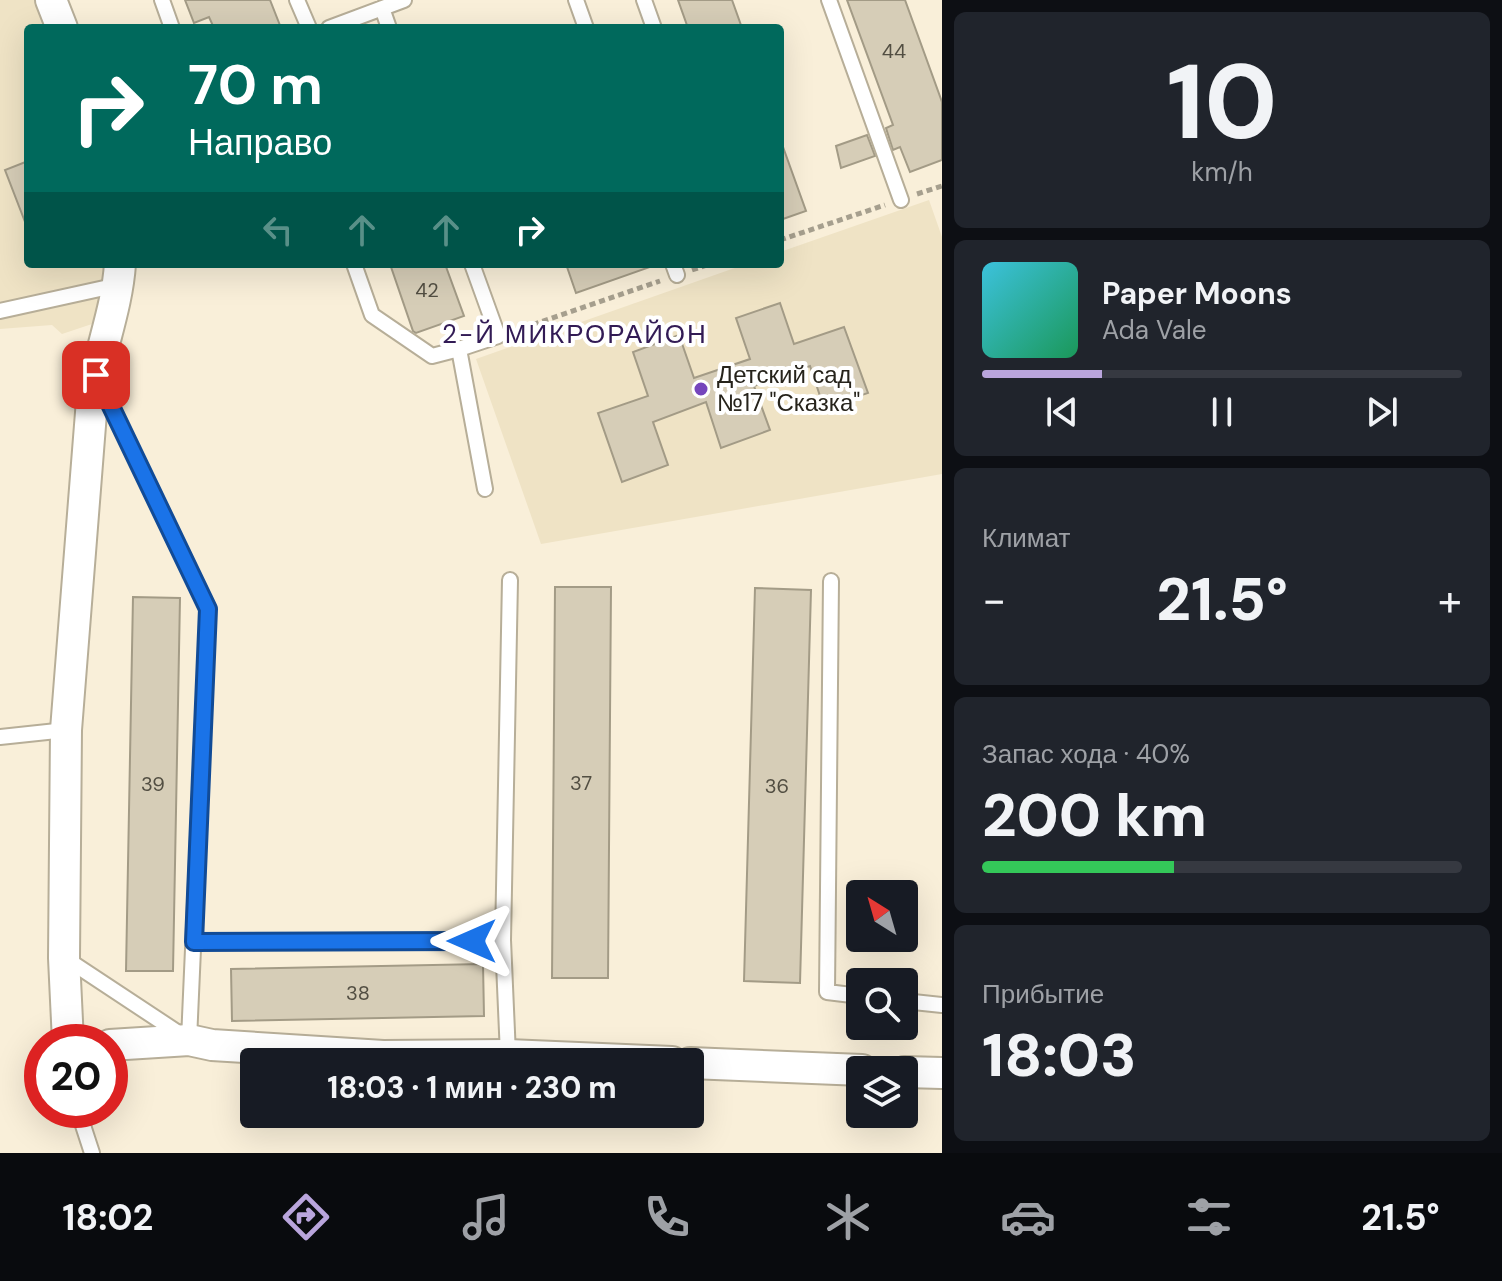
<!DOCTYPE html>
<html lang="ru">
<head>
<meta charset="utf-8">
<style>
  body { margin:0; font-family:"DM Sans",sans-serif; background:#20242c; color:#f1f3f6; height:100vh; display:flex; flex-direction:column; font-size:30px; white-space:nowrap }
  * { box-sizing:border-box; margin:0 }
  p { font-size:26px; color:#9ea1a6 }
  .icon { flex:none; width:44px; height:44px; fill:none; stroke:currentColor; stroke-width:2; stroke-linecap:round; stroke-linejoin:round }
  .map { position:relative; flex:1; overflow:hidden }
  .sheet { display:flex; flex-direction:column; gap:12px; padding:12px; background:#0d0f14; width:560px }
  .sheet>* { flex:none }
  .guide { position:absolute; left:24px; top:24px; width:760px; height:244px; border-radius:8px; box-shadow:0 8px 32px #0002; background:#00695c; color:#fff; overflow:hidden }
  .needle { width:52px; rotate:323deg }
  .buttons { position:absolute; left:846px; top:880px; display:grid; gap:16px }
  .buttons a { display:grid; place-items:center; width:72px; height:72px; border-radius:8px; background:#171b24; box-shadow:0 8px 32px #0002; font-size:40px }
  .speed { position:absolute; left:24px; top:1024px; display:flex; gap:16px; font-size:40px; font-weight:700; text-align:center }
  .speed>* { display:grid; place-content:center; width:104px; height:104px; border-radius:50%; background:#171b24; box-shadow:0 8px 32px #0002; line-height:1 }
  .speed .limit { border:12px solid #d22; background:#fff; color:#111 }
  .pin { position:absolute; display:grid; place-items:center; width:68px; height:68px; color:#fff; margin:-34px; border-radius:16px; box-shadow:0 4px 12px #0006 }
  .me { position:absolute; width:88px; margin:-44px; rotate:270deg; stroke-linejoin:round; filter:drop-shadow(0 0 6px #0008) }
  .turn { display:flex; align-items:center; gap:28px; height:168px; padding:0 32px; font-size:36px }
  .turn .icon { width:104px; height:104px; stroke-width:2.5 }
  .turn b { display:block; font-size:56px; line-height:68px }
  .lanes { display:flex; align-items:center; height:76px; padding:0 32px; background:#0003; justify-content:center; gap:40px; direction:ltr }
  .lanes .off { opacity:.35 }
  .big { font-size:60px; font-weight:800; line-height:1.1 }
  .sheet .card { flex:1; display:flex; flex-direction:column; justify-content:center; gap:12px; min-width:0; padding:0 28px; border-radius:12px; background:#20242c }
  .sheet .dial { align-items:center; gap:0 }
  .dial b { font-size:104px; line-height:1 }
  .song { display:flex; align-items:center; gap:24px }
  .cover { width:96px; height:96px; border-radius:12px; background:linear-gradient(135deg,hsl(190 70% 55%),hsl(150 70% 35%)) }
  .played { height:8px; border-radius:4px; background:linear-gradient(90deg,#b9a5dc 25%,#363941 25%) }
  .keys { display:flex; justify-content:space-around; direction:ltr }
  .heat { display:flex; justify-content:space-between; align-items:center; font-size:44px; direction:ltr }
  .charge { height:12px; border-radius:6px; background:linear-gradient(90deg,#34c759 40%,#363941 0) }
  .trip { position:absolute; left:240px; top:1048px; width:464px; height:80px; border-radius:8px; background:#171b24; box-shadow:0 8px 32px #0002; font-weight:800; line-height:80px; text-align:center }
  .menu { display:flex; height:128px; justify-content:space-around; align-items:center; background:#090b0e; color:#9ea1a6 }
  .menu .icon { width:56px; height:56px }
  .menu .on { color:#b9a5dc }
  .menu b { font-size:36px; color:#f1f3f6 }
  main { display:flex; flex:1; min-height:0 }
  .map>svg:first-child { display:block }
  .built { fill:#efe3c5 }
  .building { fill:#d6cdb7; stroke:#a39b86; stroke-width:2 }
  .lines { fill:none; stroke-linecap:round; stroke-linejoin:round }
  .service-casing { stroke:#b7ae98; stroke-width:18 }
  .minor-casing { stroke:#b7ae98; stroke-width:34 }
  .path { stroke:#a69f8e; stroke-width:5; stroke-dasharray:6 4; stroke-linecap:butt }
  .service { stroke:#fff; stroke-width:14 }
  .minor { stroke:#fff; stroke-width:30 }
  .route-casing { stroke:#114b97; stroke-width:20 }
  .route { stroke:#1a73e8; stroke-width:14 }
  .poi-dot { fill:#7545bc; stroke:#fff; stroke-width:3 }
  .labels { text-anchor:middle; stroke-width:8; stroke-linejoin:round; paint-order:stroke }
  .number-label { font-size:20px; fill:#524e42 }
  .poi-label { font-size:24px; fill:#26231b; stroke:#fff; text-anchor:start }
  .neighbourhood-label { font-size:26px; letter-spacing:2px; fill:#321b55; stroke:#fff }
</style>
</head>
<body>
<main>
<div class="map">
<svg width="942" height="1153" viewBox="0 0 942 1153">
  <rect width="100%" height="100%" fill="#f9efd9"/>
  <path class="built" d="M 0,0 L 37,0 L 47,28 L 28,28 L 28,264 L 116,264 L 122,314 L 62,334 L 52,325 L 0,329 Z
    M 929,200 L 942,237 L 942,474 L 541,544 L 476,359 L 746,264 L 780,264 L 780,252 Z"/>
  <path class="building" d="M 185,0 L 270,0 L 281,28 L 214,28 L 209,17 L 194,23 Z
    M 678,0 L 732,0 L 742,28 L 688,28 Z
    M 847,0 L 905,0 L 942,102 L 942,160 L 910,172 L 900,147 L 893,150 L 886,128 L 893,125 Z
    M 867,135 L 875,156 L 841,168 L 836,146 Z
    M 780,147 L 783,147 L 806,211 L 780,220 Z
    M 28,161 L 28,226 L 27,227 L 5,170 Z
    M 390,264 L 445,264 L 464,316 L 416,333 L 413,331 Z
    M 566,264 L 649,264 L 650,267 L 576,293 Z
    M 780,303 L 794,344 L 844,327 L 868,393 L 824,408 L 810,366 L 754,386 L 770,430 L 721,448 L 706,402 L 653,422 L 668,465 L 622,482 L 598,413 L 648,396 L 633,352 L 679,335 L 694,378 L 750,359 L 736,318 Z
    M 555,587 L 611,587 L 608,978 L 552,978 Z
    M 755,588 L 811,590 L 800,983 L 744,981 Z
    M 133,597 L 180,598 L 173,971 L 126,971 Z
    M 483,964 L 484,1016 L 232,1021 L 231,969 Z"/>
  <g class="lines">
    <defs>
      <path id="service" d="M 162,0 L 172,28
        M 297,0 L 309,28
        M 576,0 L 586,28
        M 644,0 L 654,28
        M 829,0 L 901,200
        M 382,8 L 389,28
        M 329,28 L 404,0
        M 354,264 L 372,315 L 432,356 L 459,349 L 485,489
        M 673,264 L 677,275
        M 0,311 L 118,285
        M 459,349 L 498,336 L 472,264
        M 831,581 L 827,992 L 860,996
        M 0,737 L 66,730
        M 194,942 L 503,940
        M 65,958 L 189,1040 L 208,609 L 100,383
        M 904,1001 L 942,1005
        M 508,1055 L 503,940 L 510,580
        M 78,1110 L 92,1153"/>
      <path id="minor" d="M 51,0 L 62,28
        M 68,1042 L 64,958 L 66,730 L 92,400 C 98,354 117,310 120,264
        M 110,1045 L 189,1040 L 212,1045 L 383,1056 L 508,1055 L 672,1062
        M 690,1063 L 862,1070
        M 904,1072 L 942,1073"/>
    </defs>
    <use href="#service" class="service-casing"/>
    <use href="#minor" class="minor-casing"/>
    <path class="path" d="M 917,194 L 942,186
      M 780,240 L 885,205
      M 692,270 L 710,264
      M 514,331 L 660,281"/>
    <use href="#service" class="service"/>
    <use href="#minor" class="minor"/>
  </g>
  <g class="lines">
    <defs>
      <path id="route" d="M 96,375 L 208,609 L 194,942 L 472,941"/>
    </defs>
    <use href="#route" class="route-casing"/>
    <use href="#route" class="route"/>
  </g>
  <circle class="poi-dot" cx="701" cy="389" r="8"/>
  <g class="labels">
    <g class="number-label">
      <text x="894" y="58">44</text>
      <text x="427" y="297">42</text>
      <text x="581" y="790">37</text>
      <text x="153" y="791">39</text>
      <text x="777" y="793">36</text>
      <text x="358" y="1000">38</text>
    </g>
    <g class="poi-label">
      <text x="717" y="383">Детский сад<tspan x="717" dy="28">№17 "Сказка"</tspan></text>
    </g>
    <g class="neighbourhood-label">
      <text x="575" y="343">2-Й МИКРОРАЙОН</text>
    </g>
  </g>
</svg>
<div class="buttons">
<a><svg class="needle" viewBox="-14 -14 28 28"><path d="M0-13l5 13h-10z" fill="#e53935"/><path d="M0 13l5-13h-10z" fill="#9ea1a6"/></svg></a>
<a><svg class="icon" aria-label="search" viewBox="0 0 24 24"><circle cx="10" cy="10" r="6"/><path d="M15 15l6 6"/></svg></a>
<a><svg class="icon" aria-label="layers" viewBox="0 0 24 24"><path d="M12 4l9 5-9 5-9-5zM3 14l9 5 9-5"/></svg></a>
</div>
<div class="speed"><div class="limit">20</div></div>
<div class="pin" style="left:96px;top:375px;background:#d93025"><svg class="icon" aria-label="arrive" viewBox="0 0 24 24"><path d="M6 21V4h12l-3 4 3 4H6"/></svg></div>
<svg class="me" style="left:472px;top:941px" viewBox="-20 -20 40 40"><path d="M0-17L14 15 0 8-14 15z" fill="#1a73e8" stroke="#fff" stroke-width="4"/></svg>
<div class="trip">18:03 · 1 мин · 230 m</div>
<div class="guide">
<div class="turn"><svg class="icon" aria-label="right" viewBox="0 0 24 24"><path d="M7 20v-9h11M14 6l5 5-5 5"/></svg><div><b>70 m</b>Направо</div></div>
<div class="lanes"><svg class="icon off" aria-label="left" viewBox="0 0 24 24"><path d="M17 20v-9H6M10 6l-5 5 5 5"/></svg><svg class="icon off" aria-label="ahead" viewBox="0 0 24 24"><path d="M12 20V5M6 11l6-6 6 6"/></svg><svg class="icon off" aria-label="ahead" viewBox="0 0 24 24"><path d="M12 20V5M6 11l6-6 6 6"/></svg><svg class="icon" aria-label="right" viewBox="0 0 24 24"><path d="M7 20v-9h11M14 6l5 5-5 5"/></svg></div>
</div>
</div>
<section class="sheet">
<div class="card dial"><b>10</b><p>km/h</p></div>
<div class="card">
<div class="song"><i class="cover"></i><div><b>Paper Moons</b><p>Ada Vale</p></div></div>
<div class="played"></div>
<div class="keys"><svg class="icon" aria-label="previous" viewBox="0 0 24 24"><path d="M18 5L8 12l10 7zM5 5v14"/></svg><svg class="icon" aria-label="pause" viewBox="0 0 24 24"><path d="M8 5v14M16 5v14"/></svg><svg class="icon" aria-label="next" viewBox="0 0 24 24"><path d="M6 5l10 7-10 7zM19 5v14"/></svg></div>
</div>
<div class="card"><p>Климат</p>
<div class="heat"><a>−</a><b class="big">21.5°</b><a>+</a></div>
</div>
<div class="card"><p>Запас хода · 40%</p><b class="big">200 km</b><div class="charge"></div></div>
<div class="card"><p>Прибытие</p><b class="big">18:03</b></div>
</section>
</main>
<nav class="menu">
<b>18:02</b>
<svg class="icon on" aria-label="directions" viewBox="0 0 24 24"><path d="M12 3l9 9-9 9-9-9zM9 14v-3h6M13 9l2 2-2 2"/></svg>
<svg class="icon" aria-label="music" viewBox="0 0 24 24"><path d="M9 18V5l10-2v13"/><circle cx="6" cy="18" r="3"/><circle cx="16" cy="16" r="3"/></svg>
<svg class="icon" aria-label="phone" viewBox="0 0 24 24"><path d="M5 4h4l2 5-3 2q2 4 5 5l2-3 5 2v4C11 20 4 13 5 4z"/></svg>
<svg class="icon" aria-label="climate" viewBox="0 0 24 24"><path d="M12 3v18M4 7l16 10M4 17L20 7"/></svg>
<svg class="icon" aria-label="car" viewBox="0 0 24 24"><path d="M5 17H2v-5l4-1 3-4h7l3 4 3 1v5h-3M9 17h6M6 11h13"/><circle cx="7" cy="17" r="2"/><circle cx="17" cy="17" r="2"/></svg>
<svg class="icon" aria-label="filters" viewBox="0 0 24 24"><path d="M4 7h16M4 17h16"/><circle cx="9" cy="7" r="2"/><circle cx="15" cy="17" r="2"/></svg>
<b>21.5°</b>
</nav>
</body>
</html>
